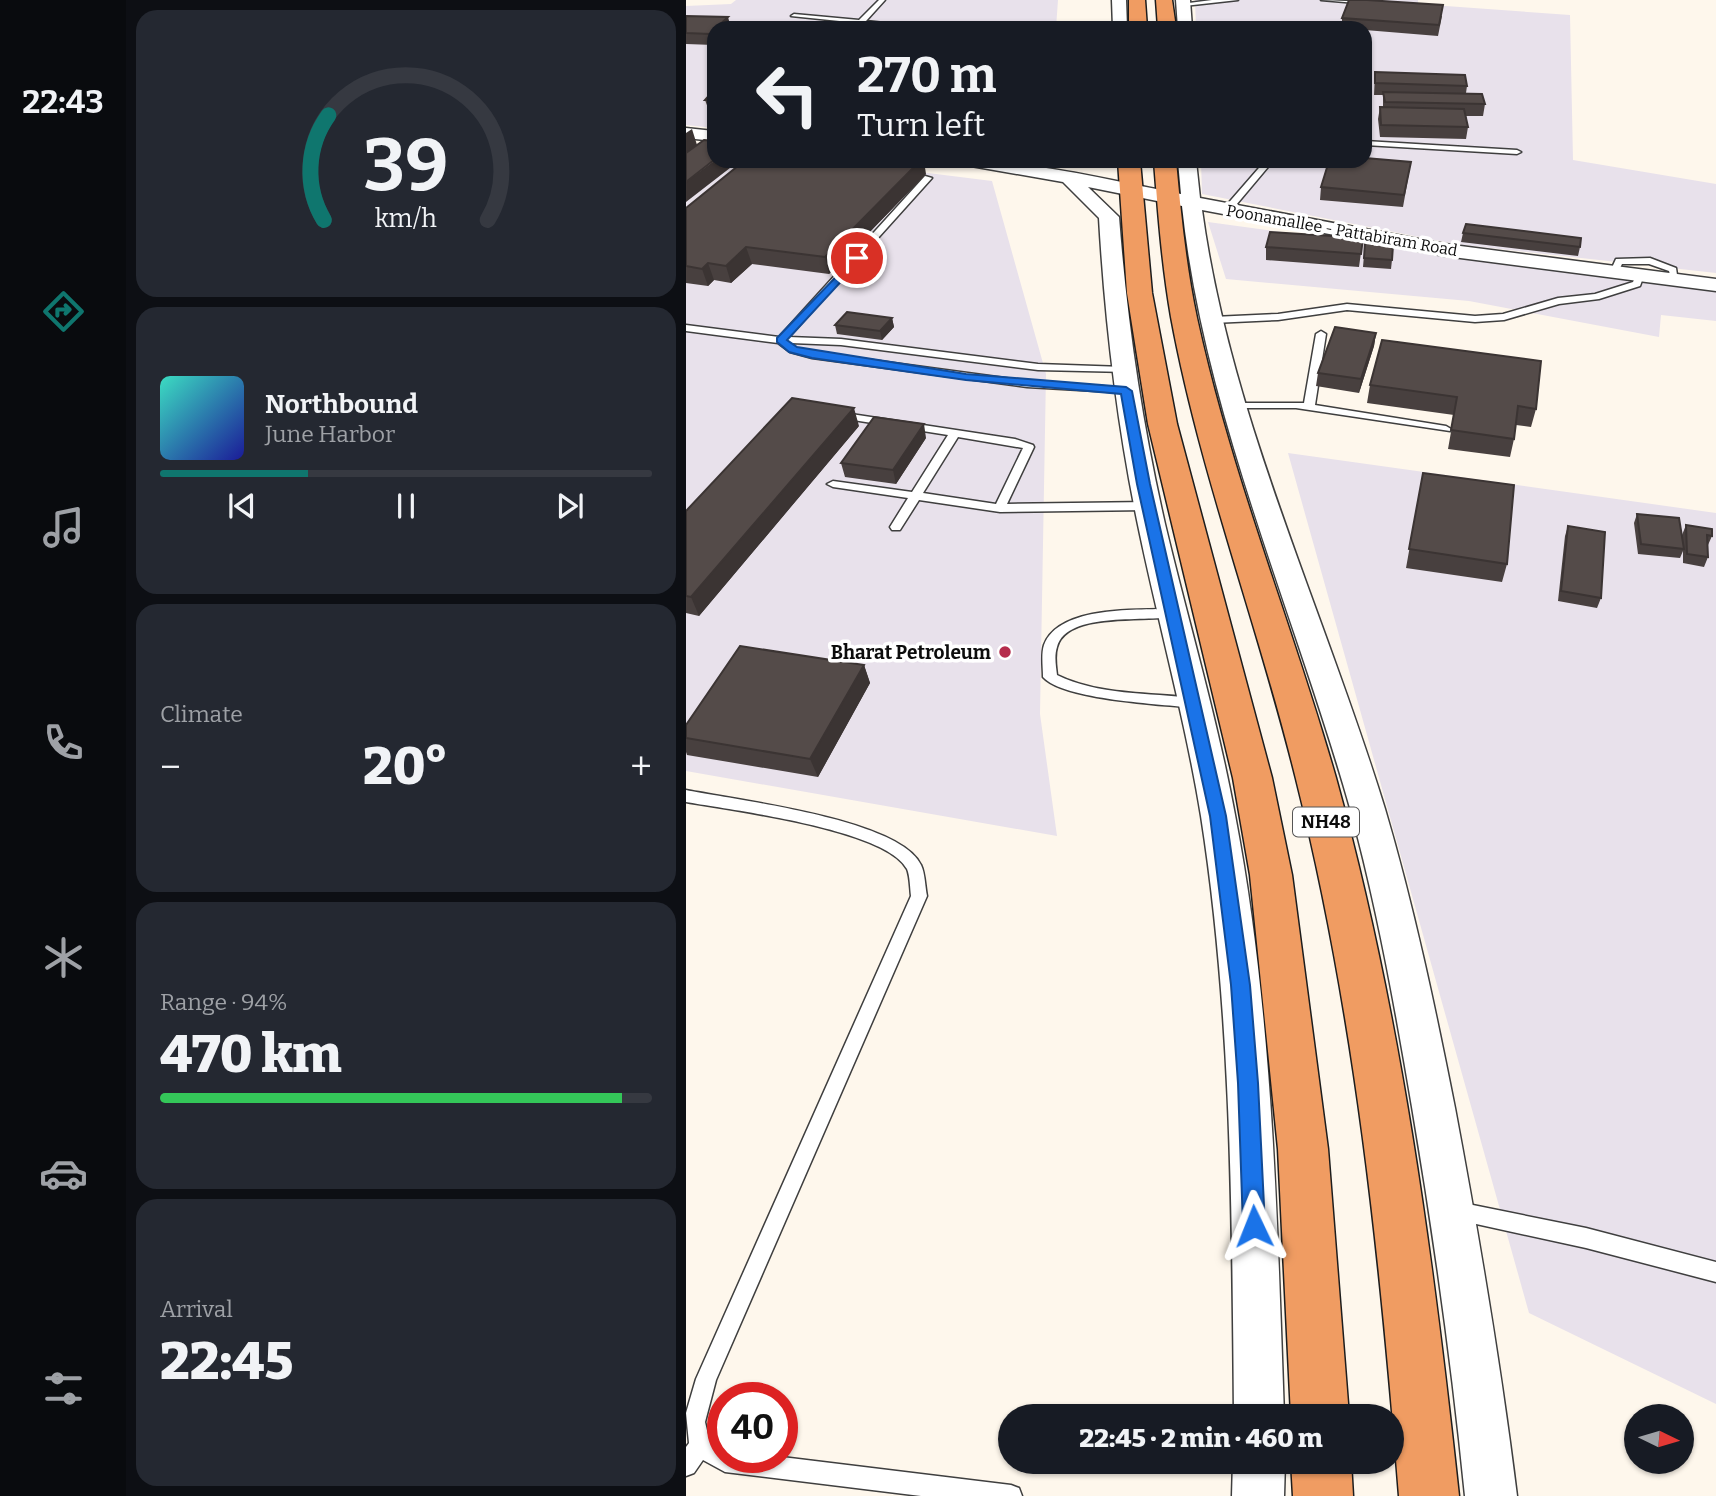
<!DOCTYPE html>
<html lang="en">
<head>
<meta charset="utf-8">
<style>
  body { margin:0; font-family:Bitter,serif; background:#242831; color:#f1f3f6; height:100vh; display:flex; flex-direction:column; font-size:26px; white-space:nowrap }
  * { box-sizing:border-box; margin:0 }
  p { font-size:23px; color:#9ea1a6 }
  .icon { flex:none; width:38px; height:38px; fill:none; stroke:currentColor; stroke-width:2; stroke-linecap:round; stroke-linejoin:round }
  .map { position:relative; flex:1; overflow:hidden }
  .side { display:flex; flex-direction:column; gap:10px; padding:10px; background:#0d0f14; width:560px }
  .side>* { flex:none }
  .guide { position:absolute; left:21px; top:21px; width:665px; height:147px; border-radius:21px; box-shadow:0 2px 5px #0004; background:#171b24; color:#f1f3f6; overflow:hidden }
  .needle { width:46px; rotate:95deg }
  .fabs { position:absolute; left:938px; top:1404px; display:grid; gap:14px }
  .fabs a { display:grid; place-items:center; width:70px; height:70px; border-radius:50%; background:#171b24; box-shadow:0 2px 5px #0004; font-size:35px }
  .speed { position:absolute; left:21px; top:1382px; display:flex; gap:14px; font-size:35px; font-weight:700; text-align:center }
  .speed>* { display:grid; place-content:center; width:91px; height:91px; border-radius:50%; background:#171b24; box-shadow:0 2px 5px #0004; line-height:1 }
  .speed .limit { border:10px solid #d22; background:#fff; color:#111 }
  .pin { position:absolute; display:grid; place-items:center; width:60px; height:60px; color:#fff; margin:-30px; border:4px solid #fff; border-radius:50%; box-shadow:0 2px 7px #0007 }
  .me { position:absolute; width:77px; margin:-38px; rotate:358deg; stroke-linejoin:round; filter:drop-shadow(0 0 5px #0008) }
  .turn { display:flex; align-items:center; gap:24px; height:147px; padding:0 35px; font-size:32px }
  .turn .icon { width:91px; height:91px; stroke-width:2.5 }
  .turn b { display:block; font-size:49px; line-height:60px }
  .big { font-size:52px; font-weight:800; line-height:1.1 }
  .side .tile { flex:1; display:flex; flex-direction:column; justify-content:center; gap:10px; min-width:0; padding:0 24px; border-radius:21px; background:#242831 }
  .side .dial { align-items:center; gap:0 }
  .dial svg { height:182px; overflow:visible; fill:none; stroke:#363941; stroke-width:7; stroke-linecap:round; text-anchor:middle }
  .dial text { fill:#f1f3f6; stroke:none }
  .song { display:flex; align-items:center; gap:21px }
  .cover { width:84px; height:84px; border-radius:10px; background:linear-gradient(135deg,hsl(170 70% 55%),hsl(240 70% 35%)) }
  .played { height:7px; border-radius:4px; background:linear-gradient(90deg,#0f766e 30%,#363941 30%) }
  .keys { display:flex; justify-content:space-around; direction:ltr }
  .heat { display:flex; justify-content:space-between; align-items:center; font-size:38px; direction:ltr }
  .charge { height:10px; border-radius:5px; background:linear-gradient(90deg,#34c759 94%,#363941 0) }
  .trip { position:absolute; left:312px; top:1404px; width:406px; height:70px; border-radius:35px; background:#171b24; box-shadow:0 2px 5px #0004; font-weight:800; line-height:70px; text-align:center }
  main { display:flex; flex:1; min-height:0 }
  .tab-bar { display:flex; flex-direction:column; width:126px; justify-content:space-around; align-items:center; background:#090b0e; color:#9ea1a6 }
  .tab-bar .icon { width:49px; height:49px }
  .tab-bar .active { color:#0f766e }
  .tab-bar b { font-size:32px; color:#f1f3f6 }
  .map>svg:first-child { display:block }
  .industrial { fill:#e8e1eb }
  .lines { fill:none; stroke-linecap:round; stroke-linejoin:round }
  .service-casing { stroke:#3f3f3f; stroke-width:3 }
  .tertiary-casing { stroke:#3f3f3f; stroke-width:3 }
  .trunk-casing { stroke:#1d1d1d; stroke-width:3 }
  .service { fill:#fff; fill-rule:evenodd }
  .tertiary { fill:#fff; fill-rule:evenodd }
  .trunk { fill:#f09c62; fill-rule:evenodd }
  .wall { fill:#48403f }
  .shaded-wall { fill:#3b3433 }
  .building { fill:#544b49; stroke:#3b3433; stroke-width:2 }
  .route { fill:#1a73e8; stroke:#114b97; stroke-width:2 }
  .poi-dot { fill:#b52c4c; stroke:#fff; stroke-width:2.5 }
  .labels { text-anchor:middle; stroke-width:7; stroke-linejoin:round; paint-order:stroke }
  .far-street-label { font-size:16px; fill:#0c0c0c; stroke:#fff }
  .shield { fill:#fff; stroke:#555; stroke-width:2 }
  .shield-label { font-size:18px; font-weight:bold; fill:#0c0c0c }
  .poi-label { font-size:19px; font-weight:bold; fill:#0c0c0c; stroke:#fff; text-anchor:end }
</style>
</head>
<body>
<main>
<nav class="tab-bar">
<b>22:43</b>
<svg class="icon active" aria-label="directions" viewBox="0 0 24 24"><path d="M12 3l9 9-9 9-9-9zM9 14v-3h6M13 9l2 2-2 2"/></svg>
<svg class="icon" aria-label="music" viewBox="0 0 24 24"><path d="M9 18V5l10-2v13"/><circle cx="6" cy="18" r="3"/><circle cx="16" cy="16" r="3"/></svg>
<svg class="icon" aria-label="phone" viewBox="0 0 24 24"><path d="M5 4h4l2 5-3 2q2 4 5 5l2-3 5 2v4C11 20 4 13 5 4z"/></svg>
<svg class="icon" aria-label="climate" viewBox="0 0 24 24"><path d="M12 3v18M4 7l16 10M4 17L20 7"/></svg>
<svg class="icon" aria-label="car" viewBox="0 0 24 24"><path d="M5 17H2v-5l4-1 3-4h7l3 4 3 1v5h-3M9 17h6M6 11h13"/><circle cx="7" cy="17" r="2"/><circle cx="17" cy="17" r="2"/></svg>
<svg class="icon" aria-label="filters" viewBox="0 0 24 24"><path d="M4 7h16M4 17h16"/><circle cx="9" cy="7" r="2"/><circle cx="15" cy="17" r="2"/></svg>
</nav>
<section class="side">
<div class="tile dial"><svg viewBox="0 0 100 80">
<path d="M14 69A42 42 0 1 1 86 69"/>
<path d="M14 69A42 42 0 0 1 16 23" stroke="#0f766e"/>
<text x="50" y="56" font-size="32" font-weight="700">39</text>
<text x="50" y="72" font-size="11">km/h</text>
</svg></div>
<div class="tile">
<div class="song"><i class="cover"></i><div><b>Northbound</b><p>June Harbor</p></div></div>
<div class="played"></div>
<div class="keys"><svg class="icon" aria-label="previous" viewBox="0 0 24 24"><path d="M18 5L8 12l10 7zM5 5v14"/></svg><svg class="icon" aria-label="pause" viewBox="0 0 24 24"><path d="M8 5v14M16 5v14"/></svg><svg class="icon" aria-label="next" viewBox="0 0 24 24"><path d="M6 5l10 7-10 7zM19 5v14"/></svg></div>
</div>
<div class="tile"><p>Climate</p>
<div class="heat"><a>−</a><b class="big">20°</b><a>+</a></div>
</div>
<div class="tile"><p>Range · 94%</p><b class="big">470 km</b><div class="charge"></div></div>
<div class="tile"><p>Arrival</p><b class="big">22:45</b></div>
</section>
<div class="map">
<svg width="1030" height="1496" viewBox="0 0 1030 1496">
  <rect width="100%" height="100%" fill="#fef7ec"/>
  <path class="industrial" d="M 50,0 L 372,0 L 370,28 L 28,28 L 28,128 L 0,125 L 0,6 L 45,4 Z
    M 509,0 L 732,0 L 732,4 L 884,15 L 887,160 L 1030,184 L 1030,273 L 769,244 L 516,194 L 515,161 L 679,161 L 679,28 L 510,28 Z
    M 0,142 L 28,146 L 28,161 L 146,161 L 306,181 L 360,374 L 354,714 L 371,836 L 0,771 Z
    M 522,222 L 1030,291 L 1030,321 L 975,315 L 973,337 L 783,301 L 540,279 Z
    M 602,453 L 1030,513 L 1030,1404 L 843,1313 Z"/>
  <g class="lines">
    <defs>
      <path id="service" d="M 193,0 L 199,0 L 180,21 L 245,28 L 221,28 L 105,16 L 108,14 L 173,20 Z
        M 526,0 L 552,0 L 498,6 L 495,4 Z
        M 635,0 L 685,2 L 682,4 Z
        M 679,141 L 831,150 L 835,152 L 831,154 L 679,145 Z
        M 579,161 L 587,161 L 545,211 L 539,211 L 539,207 Z
        M 239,176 L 246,178 L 103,337 L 155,339 L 352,364 L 438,367 L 443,370 L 442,372 L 352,370 L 155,345 L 105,343 L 110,348 L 126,352 L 341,381 L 441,388 L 445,389 L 445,393 L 341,387 L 126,358 L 104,352 L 92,343 L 0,331 L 0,325 L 93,337 Z
        M 964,258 L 990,268 L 992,282 L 986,282 L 983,271 L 963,264 L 936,264 L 931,274 L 924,272 L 930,259 Z
        M 951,273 L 958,275 L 954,286 L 913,299 L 873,304 L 818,320 L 789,322 L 661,310 L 592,320 L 527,323 L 522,320 L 527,317 L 592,314 L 661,304 L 789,316 L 817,314 L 872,298 L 909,294 L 947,282 Z
        M 635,331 L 640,334 L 629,405 L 760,426 L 765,429 L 764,431 L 610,408 L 546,408 L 546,404 L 550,403 L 618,403 L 630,334 Z
        M 152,412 L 329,439 L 347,445 L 348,447 L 321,504 L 462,502 L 468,506 L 462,510 L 314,512 L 233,500 L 214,530 L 206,530 L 204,527 L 222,498 L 147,487 L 141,484 L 147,481 L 226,492 L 262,435 L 148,417 L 147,415 ZM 272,437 L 337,448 L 310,504 L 237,493 Z
        M 488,609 L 492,610 L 494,613 L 492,616 C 464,623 381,610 371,647 C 368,656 370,666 371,675 C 411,695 464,693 508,698 L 513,700 L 515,703 L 513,706 L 508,708 C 476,704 377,700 357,677 C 357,667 355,654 358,645 C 373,605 454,610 488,609 Z
        M 0,790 C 49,800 214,819 235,865 C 239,873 239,886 241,896 L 30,1380 L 19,1422 L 23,1439 L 37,1447 L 37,1458 L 96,1457 L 325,1485 L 333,1488 L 336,1496 L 235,1496 L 39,1472 L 17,1460 L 8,1473 L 0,1476 L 0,1447 L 3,1443 L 0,1413 L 10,1379 L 225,896 C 224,888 224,876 221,869 C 200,829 45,810 0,802 Z
        M 772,1202 L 900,1228 L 1030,1262 L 1030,1282 L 900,1248 L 772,1220 L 765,1218 L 763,1211 L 765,1204 Z"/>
      <path id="tertiary" d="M 426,0 L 440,0 L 441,28 L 427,28 Z
        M 490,0 L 504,0 L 506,28 L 492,28 Z
        M 0,128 L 28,131 L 28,141 L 0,138 Z
        M 276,161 C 350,161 422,180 495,194 L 492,161 L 510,161 L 514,198 L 759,244 L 1030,279 L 1030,291 L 759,256 L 516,210 C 544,417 638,610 699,809 C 728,907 749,1007 769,1108 C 793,1236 815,1366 831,1496 L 779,1496 C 766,1366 748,1236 726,1107 C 709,1007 691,906 664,808 C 608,610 518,412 496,206 L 402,187 L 433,217 C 441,321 456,423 479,524 C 502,621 531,717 549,815 C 587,1013 591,1215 598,1416 L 548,1416 C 546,1216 546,1014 515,816 C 499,718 472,622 452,525 C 431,424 419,322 413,218 L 377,182 L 285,166 Z
        M 547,1461 L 599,1461 L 598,1496 L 546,1496 Z"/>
      <path id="trunk" d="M 443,0 L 459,0 L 461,28 L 443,28 Z
        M 470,0 L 486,0 L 490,28 L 472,28 Z
        M 432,161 L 454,161 L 466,293 L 491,424 L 586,778 L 606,875 L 642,1149 L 663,1416 L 605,1416 L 592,1149 L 564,875 L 547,778 L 462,424 L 441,293 Z
        M 468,161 L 490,161 C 495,214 500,266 511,318 C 545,475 606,624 650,778 C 715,1013 747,1255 773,1496 L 713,1496 C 694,1255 669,1014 610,779 C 572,624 514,474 485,317 C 476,265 472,213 468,161 Z
        M 605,1461 L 665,1461 L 667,1496 L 607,1496 Z"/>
    </defs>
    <use href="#service" class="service-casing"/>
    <use href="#tertiary" class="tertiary-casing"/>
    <use href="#trunk" class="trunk-casing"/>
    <use href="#service" class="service"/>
    <use href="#tertiary" class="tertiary"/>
    <use href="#trunk" class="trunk"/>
  </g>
  <path class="wall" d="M 0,16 L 45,28 L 28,28 L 28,45 L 0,44 Z
    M 756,16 L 752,36 L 679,30 L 679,28 L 656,28 L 656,18 Z
    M 28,48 L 28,59 L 27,58 L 24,51 Z
    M 689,72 L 781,86 L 780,93 L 799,104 L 797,116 L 780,116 L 782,127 L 780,139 L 694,137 L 692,119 L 694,107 L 697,107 L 697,95 L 688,95 Z
    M 28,91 L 28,108 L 22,108 L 19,100 Z
    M 616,161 L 632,161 L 630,164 L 616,163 Z
    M 725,162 L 717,207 L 634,200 L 635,187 Z
    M 240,174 L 143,274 L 66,264 L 45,283 L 28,280 L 22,286 L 0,283 L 0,208 Z
    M 777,233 L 894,247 L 892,256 L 775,242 Z
    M 677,238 L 673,267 L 580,260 L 580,247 Z
    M 679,243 L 706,260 L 705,269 L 677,267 Z
    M 206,318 L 208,327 L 196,340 L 151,334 L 149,325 Z
    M 690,333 L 688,346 L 673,393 L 630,386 L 632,373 Z
    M 696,340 L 850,409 L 845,427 L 830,425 L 828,439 L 824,457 L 762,449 L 768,415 L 681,403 L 684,385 Z
    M 173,426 L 13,616 L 0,613 L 0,511 Z
    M 240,438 L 210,484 L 159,477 L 155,463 Z
    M 737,473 L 821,564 L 816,582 L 720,568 Z
    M 951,514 L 996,540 L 996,535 L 1000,525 L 1026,536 L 1022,545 L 1022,557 L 1018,567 L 997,563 L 997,551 L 994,558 L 952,554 L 948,523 Z
    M 882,526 L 915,598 L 911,608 L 872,601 L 879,536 Z
    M 178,665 L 184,683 L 132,777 L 1,755 L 0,752 L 0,738 Z"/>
  <path class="shaded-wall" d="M 42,17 L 45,28 L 30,28 Z
    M 28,30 L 28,45 L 24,34 Z
    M 6,129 L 11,145 L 0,153 L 0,133 Z
    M 28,161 L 53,161 L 0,202 L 0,182 Z
    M 234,161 L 238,161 L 240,174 L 143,274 L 139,257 Z
    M 60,247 L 66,264 L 45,283 L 40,266 Z
    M 22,263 L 28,280 L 22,286 L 16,269 Z
    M 206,318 L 208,327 L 196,340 L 194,331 Z
    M 690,333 L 688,346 L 673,393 L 675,379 Z
    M 168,408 L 173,426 L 13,616 L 5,597 Z
    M 238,424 L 240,438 L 210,484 L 207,470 Z
    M 178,665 L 184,683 L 132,777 L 124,759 Z"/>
  <path class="building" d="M 663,0 L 681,0 L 757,5 L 753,25 L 656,18 Z
    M 0,16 L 42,17 L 30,28 L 28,28 L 28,30 L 24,34 L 0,33 Z
    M 57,23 L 80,24 L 75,28 L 51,28 Z
    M 104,23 L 191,28 L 99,28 Z
    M 689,72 L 779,75 L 781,86 L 689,83 Z
    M 27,91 L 28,91 L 28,100 L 19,100 Z
    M 697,92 L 796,94 L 799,104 L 699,102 Z
    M 694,107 L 778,109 L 782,127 L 695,125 Z
    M 18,140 L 28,141 L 28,160 L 0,182 L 0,153 Z
    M 679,158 L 725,162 L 718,195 L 635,187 L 643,161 L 679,161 Z
    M 58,161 L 234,161 L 139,257 L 60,247 L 40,266 L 22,263 L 16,269 L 0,266 L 0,208 Z
    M 780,224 L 895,238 L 894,247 L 777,233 Z
    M 584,232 L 677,238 L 675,254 L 580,247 Z
    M 679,243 L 707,245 L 706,260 L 678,258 Z
    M 161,312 L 206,318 L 194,331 L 149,325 Z
    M 649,327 L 690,333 L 675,379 L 632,373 Z
    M 696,340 L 855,361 L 850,409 L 832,406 L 828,439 L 765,430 L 771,397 L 684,385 Z
    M 106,398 L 168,408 L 5,597 L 0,596 L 0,511 Z
    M 188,417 L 238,424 L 207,470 L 155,463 Z
    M 737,473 L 828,485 L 821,564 L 723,549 Z
    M 951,514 L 993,518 L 998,549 L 955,544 Z
    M 1000,525 L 1026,529 L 1026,536 L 1021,535 L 1022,557 L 1001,554 Z
    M 882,526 L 919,532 L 915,598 L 875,591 Z
    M 54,646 L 178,665 L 124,759 L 0,738 L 0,725 Z"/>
  <path class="route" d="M 171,255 L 176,258 L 175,260 L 101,340 L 111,347 L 280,374 L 440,387 L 446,391 L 464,484 L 540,816 L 564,985 L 572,1083 L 579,1226 L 576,1233 L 568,1237 L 560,1233 L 557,1226 L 552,1083 L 545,985 L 524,816 L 451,484 L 435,394 L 280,380 L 126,358 L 103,352 L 91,342 L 91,338 Z"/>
  <circle class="poi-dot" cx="319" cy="652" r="7"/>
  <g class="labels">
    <g class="far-street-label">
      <text transform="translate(656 230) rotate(10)" y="6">Poonamallee - Pattabiram Road</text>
    </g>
    <rect class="shield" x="607" y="807.5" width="66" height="29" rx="5"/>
    <g class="shield-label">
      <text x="640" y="828">NH48</text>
    </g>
    <g class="poi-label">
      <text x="305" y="659">Bharat Petroleum</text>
    </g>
  </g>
</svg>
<div class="fabs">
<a><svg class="needle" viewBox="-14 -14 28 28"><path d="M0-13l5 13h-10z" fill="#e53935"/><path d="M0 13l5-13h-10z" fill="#9ea1a6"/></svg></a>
</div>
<div class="speed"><div class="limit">40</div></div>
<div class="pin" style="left:171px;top:258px;background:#d93025"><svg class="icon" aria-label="arrive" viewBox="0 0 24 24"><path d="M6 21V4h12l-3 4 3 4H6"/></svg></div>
<svg class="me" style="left:568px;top:1226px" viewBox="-20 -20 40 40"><path d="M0-17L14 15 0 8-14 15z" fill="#1a73e8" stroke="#fff" stroke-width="4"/></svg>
<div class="trip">22:45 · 2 min · 460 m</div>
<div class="guide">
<div class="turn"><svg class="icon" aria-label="left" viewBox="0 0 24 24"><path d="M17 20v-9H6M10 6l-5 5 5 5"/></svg><div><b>270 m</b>Turn left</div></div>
</div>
</div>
</main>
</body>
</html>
